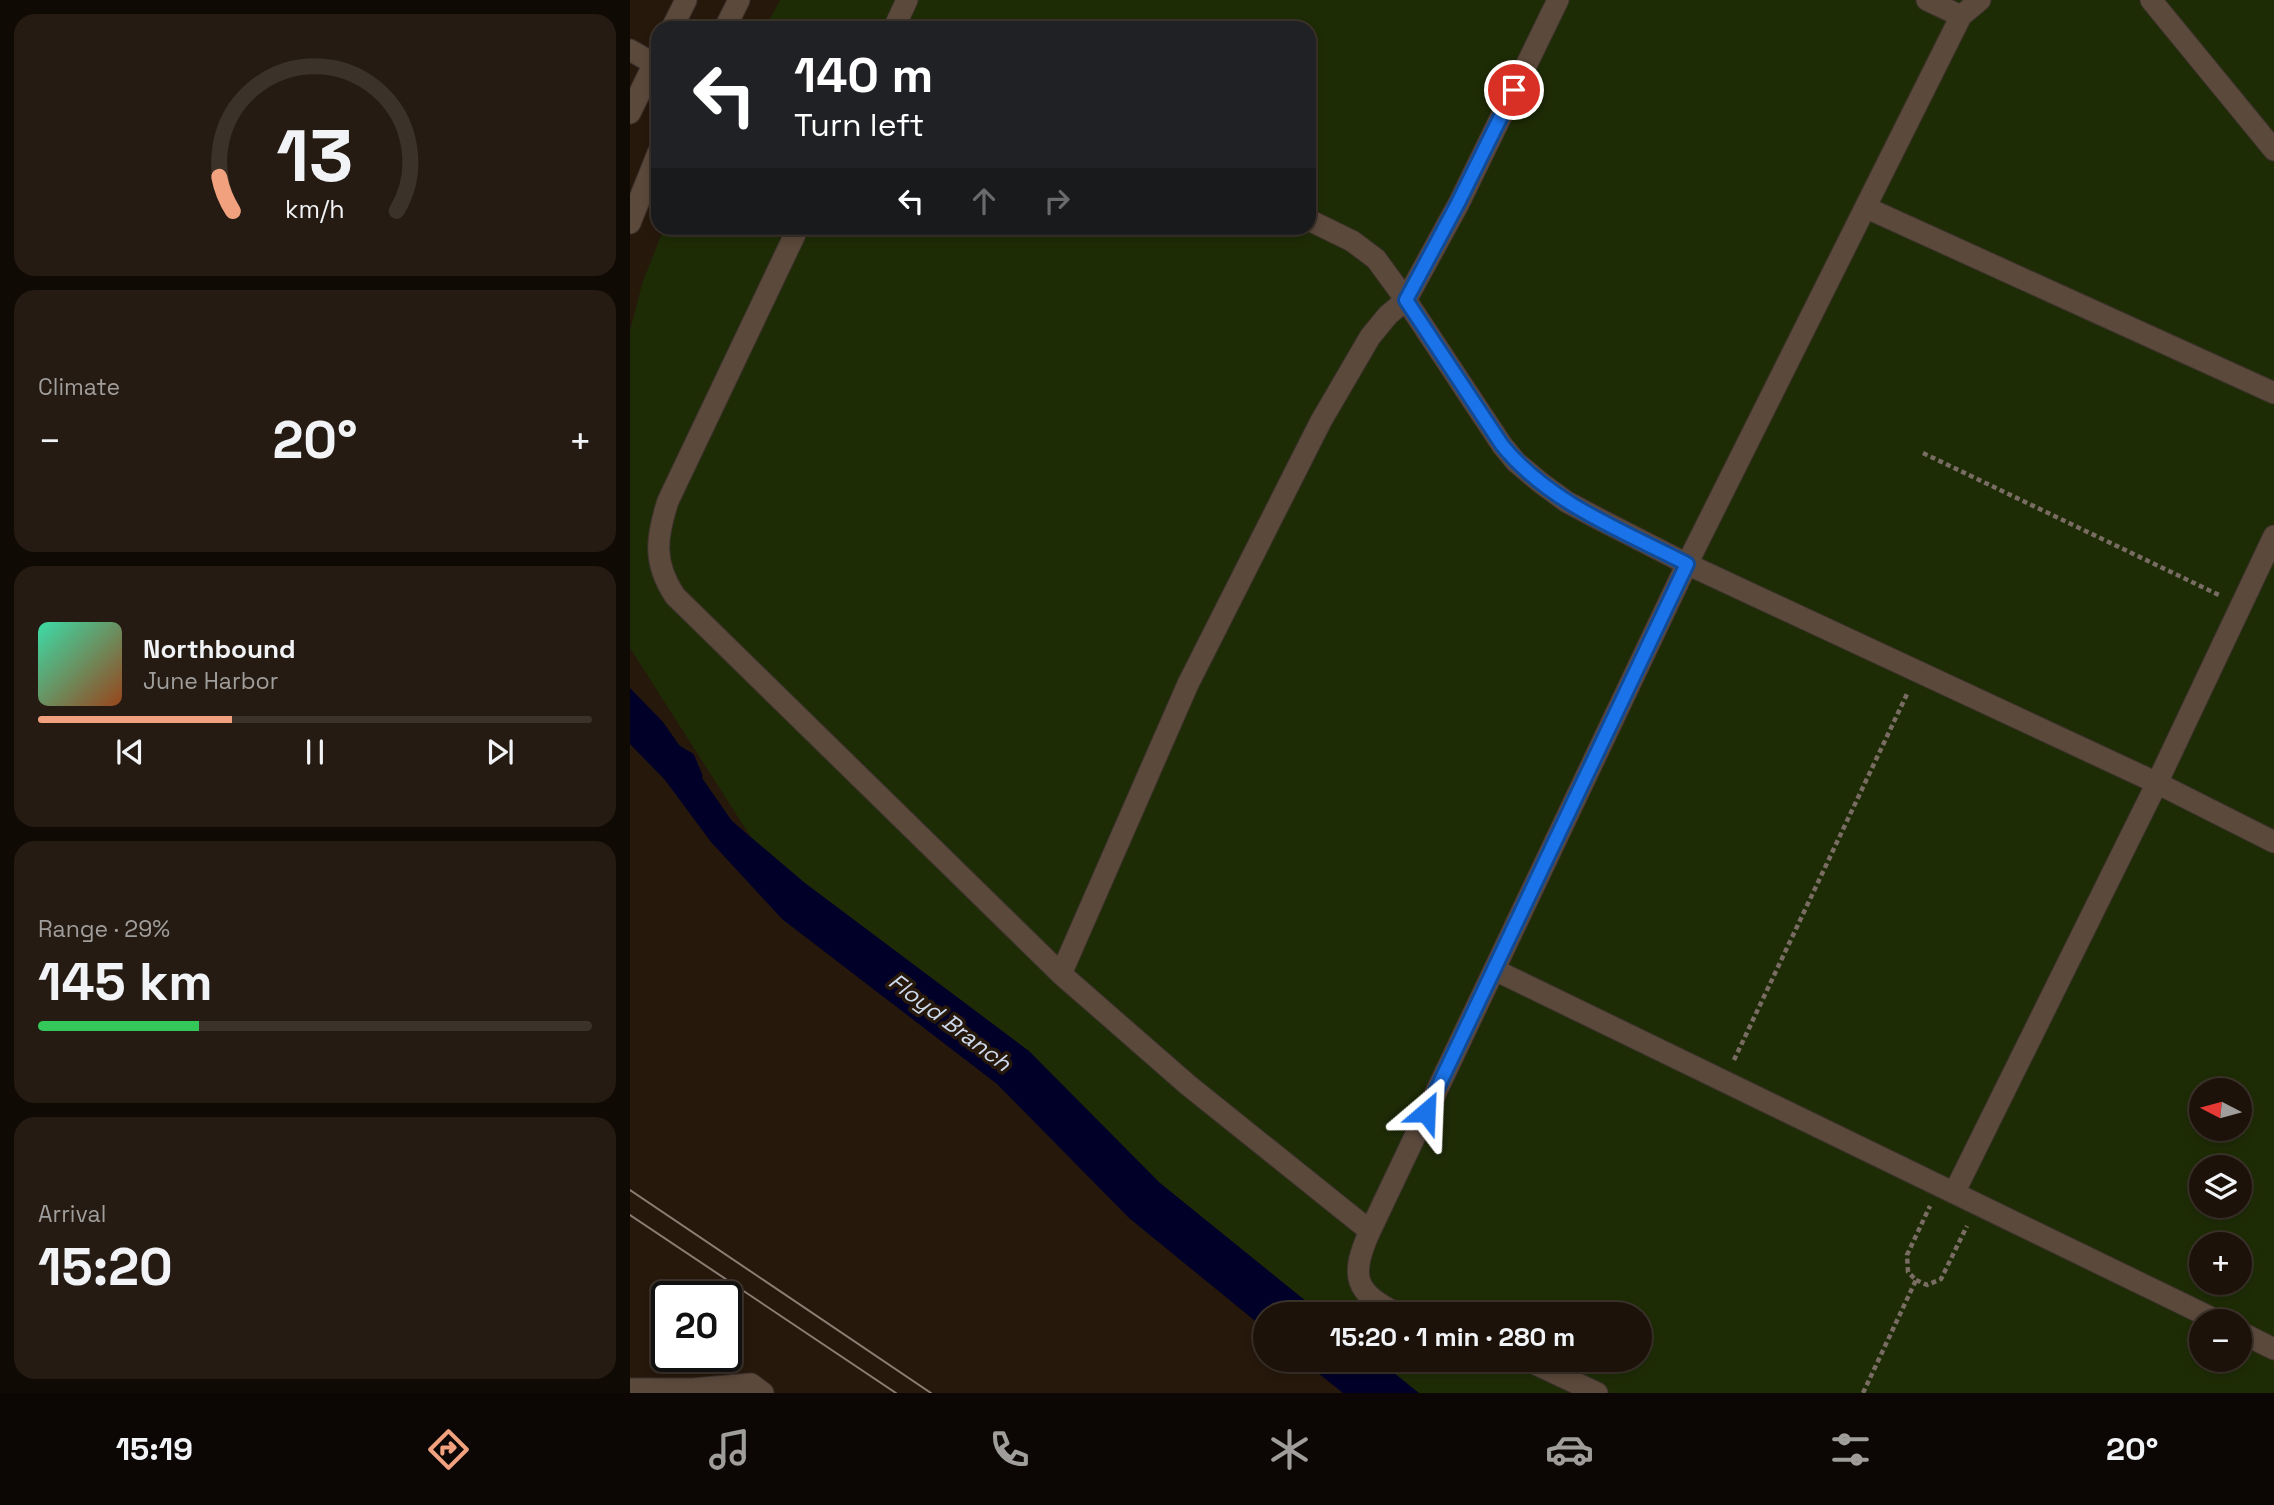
<!DOCTYPE html>
<html lang="en">
<head>
<meta charset="utf-8">
<style>
  body { margin:0; font-family:"Space Grotesk",sans-serif; background:#251b12; color:#f1f3f6; height:100vh; display:flex; flex-direction:column; font-size:26px; white-space:nowrap }
  * { box-sizing:border-box; margin:0 }
  p { font-size:23px; color:#a09e9c }
  .icon { flex:none; width:38px; height:38px; fill:none; stroke:currentColor; stroke-width:2; stroke-linecap:round; stroke-linejoin:round }
  .map { position:relative; flex:1; overflow:hidden }
  .sheet { display:flex; flex-direction:column; gap:14px; padding:14px; background:#100a05; width:630px }
  .sheet>* { flex:none }
  .guide { position:absolute; left:21px; top:21px; width:665px; height:214px; border-radius:21px; box-shadow:0 4px 10px #0003,0 0 0 2px #3b322a; background:#202124; color:#fff; overflow:hidden }
  .needle { width:46px; rotate:276deg }
  .controls { position:absolute; left:1559px; top:1078px; display:grid; gap:14px }
  .controls a { display:grid; place-items:center; width:63px; height:63px; border-radius:50%; background:#1d1209; box-shadow:0 4px 10px #0003,0 0 0 2px #3b322a; font-size:35px }
  .speed { position:absolute; left:21px; top:1281px; display:flex; gap:14px; font-size:35px; font-weight:700; text-align:center }
  .speed>* { display:grid; place-content:center; width:91px; height:91px; border-radius:50%; background:#1d1209; box-shadow:0 4px 10px #0003,0 0 0 2px #3b322a; line-height:1 }
  .speed .limit { border:4px solid #111; border-radius:10px; background:#fff; color:#111 }
  .pin { position:absolute; display:grid; place-items:center; width:60px; height:60px; color:#fff; margin:-30px; border:4px solid #fff; border-radius:50%; box-shadow:0 2px 7px #0007 }
  .me { position:absolute; width:77px; margin:-38px; rotate:26deg; stroke-linejoin:round; filter:drop-shadow(0 0 5px #0008) }
  .turn { display:flex; align-items:center; gap:24px; height:147px; padding:0 28px; font-size:32px }
  .turn .icon { width:91px; height:91px; stroke-width:2.5 }
  .turn b { display:block; font-size:49px; line-height:60px }
  .lanes { display:flex; align-items:center; height:66px; padding:0 28px; background:#0003; justify-content:center; gap:35px; direction:ltr }
  .lanes .off { opacity:.35 }
  .big { font-size:52px; font-weight:600; line-height:1.1 }
  .sheet .widget { flex:1; display:flex; flex-direction:column; justify-content:center; gap:10px; min-width:0; padding:0 24px; border-radius:21px; background:#251b12 }
  .sheet .dial { align-items:center; gap:0 }
  .dial svg { height:182px; overflow:visible; fill:none; stroke:#3b322a; stroke-width:7; stroke-linecap:round; text-anchor:middle }
  .dial text { fill:#f1f3f6; stroke:none }
  .song { display:flex; align-items:center; gap:21px }
  .cover { width:84px; height:84px; border-radius:10px; background:linear-gradient(135deg,hsl(160 70% 55%),hsl(20 70% 35%)) }
  .played { height:7px; border-radius:4px; background:linear-gradient(90deg,#f2a17e 35%,#3b322a 35%) }
  .keys { display:flex; justify-content:space-around; direction:ltr }
  .heat { display:flex; justify-content:space-between; align-items:center; font-size:38px; direction:ltr }
  .charge { height:10px; border-radius:5px; background:linear-gradient(90deg,#34c759 29%,#3b322a 0) }
  .trip { position:absolute; left:623px; top:1302px; width:399px; height:70px; border-radius:35px; background:#1d1209; box-shadow:0 4px 10px #0003,0 0 0 2px #3b322a; font-weight:600; line-height:70px; text-align:center }
  .menu { display:flex; height:112px; justify-content:space-around; align-items:center; background:#0c0704; color:#a09e9c }
  .menu .icon { width:49px; height:49px }
  .menu .current { color:#f2a17e }
  .menu b { font-size:32px; color:#f1f3f6 }
  main { display:flex; flex:1; min-height:0 }
  .map>svg:first-child { display:block }
  .green { fill:#1e2c06; fill-rule:evenodd }
  .water { fill:#000029 }
  .lines { fill:none; stroke-linecap:round; stroke-linejoin:round }
  .stream { stroke:#000029; stroke-width:9 }
  .minor-casing { stroke:#3d322d; stroke-width:23 }
  .path { stroke:#796c62; stroke-width:4.5; stroke-dasharray:5 3.5; stroke-linecap:butt }
  .minor { stroke:#5b493c; stroke-width:21 }
  .tram { stroke:#8a7d74; stroke-width:2 }
  .route-casing { stroke:#114b97; stroke-width:18 }
  .route { stroke:#1a73e8; stroke-width:12 }
  .labels { text-anchor:middle; stroke-width:7; stroke-linejoin:round; paint-order:stroke }
  .water-label { font-size:23px; font-style:italic; fill:#cdd9ec; stroke:#27180c }
</style>
</head>
<body>
<main>
<section class="sheet">
<div class="widget dial"><svg viewBox="0 0 100 80">
<path d="M14 69A42 42 0 1 1 86 69"/>
<path d="M14 69A42 42 0 0 1 8 54" stroke="#f2a17e"/>
<text x="50" y="56" font-size="32" font-weight="700">13</text>
<text x="50" y="72" font-size="11">km/h</text>
</svg></div>
<div class="widget"><p>Climate</p>
<div class="heat"><a>−</a><b class="big">20°</b><a>+</a></div>
</div>
<div class="widget">
<div class="song"><i class="cover"></i><div><b>Northbound</b><p>June Harbor</p></div></div>
<div class="played"></div>
<div class="keys"><svg class="icon" aria-label="previous" viewBox="0 0 24 24"><path d="M18 5L8 12l10 7zM5 5v14"/></svg><svg class="icon" aria-label="pause" viewBox="0 0 24 24"><path d="M8 5v14M16 5v14"/></svg><svg class="icon" aria-label="next" viewBox="0 0 24 24"><path d="M6 5l10 7-10 7zM19 5v14"/></svg></div>
</div>
<div class="widget"><p>Range · 29%</p><b class="big">145 km</b><div class="charge"></div></div>
<div class="widget"><p>Arrival</p><b class="big">15:20</b></div>
</section>
<div class="map">
<svg width="1644" height="1393" viewBox="0 0 1644 1393">
  <rect width="100%" height="100%" fill="#27180c"/>
  <path class="green" d="M 150,0 L 1644,0 L 1644,1393 L 776,1393 L 735,1360 L 1010,1360 L 1010,1314 L 679,1314 L 140,867 L 0,648 L 0,331 L 12,284 L 34,228 L 679,228 L 679,28 L 135,28 ZM 1572,1090 L 1610,1090 L 1610,1129 L 1572,1129 ZM 1572,1167 L 1610,1167 L 1610,1206 L 1572,1206 ZM 1572,1244 L 1610,1244 L 1610,1283 L 1572,1283 ZM 1572,1321 L 1610,1321 L 1610,1360 L 1572,1360 Z"/>
  <path class="water" d="M 0,688 L 33,722 L 102,821 L 175,883 L 399,1051 L 530,1183 L 692,1314 L 635,1314 L 635,1329 L 499,1218 L 367,1084 L 152,919 L 81,842 L 35,780 L 0,744 Z
    M 672,1360 L 748,1360 L 789,1393 L 713,1393 Z"/>
  <g class="lines">
    <path class="stream" d="M 45,748 L 60,757 L 68,776"/>
    <defs>
      <path id="minor" d="M 1297,0 L 1331,16
        M 1521,0 L 1644,150
        M 42,28 L 56,0
        M 95,28 L 109,0
        M 264,28 L 277,0
        M 0,50 L 28,66
        M 0,113 L 28,55
        M 1237,208 L 1644,393
        M 679,220 L 722,241 L 746,259 L 776,300 L 872,445 L 886,462 L 911,483 L 937,502 L 969,519 L 1057,564 L 1527,783 L 1644,842
        M 0,223 L 28,153
        M 168,228 L 38,501 C 26,538 23,563 45,596 L 431,974 L 558,1085 L 740,1231 C 720,1275 723,1293 769,1314
        M 865,970 L 1588,1321
        M 431,974 L 558,684 L 691,421 L 740,337 L 758,315 L 776,300 L 829,203 L 928,0
        M 1324,1193 L 1527,783 L 1644,536
        M 740,1231 L 1057,564 L 1331,16 L 1350,0
        M 1610,1332 L 1644,1349
        M 897,1360 L 967,1393
        M 0,1389 L 63,1389 L 121,1384 L 133,1393"/>
    </defs>
    <use href="#minor" class="minor-casing"/>
    <path class="path" d="M 1293,453 L 1589,595
      M 1104,1060 L 1277,694
      M 1286,1280 L 1297,1285 L 1311,1279 L 1337,1226
      M 1233,1393 L 1286,1280 L 1278,1272 L 1277,1255 L 1300,1206"/>
    <use href="#minor" class="minor"/>
    <path class="tram" d="M 0,1190 L 301,1393
      M 0,1215 L 266,1393"/>
  </g>
  <g class="lines">
    <defs>
      <path id="route" d="M 796,1112 L 1057,564 C 993,531 919,503 872,445 L 776,300 L 828,203 L 884,90"/>
    </defs>
    <use href="#route" class="route-casing"/>
    <use href="#route" class="route"/>
  </g>
  <g class="labels">
    <g class="water-label">
      <text transform="translate(320 1022) rotate(37)" y="8">Floyd Branch</text>
    </g>
  </g>
</svg>
<div class="controls">
<a><svg class="needle" viewBox="-14 -14 28 28"><path d="M0-13l5 13h-10z" fill="#e53935"/><path d="M0 13l5-13h-10z" fill="#a09e9c"/></svg></a>
<a><svg class="icon" aria-label="layers" viewBox="0 0 24 24"><path d="M12 4l9 5-9 5-9-5zM3 14l9 5 9-5"/></svg></a>
<a>+</a>
<a>−</a>
</div>
<div class="speed"><div class="limit">20</div></div>
<div class="pin" style="left:884px;top:90px;background:#d93025"><svg class="icon" aria-label="arrive" viewBox="0 0 24 24"><path d="M6 21V4h12l-3 4 3 4H6"/></svg></div>
<svg class="me" style="left:796px;top:1112px" viewBox="-20 -20 40 40"><path d="M0-17L14 15 0 8-14 15z" fill="#1a73e8" stroke="#fff" stroke-width="4"/></svg>
<div class="trip">15:20 · 1 min · 280 m</div>
<div class="guide">
<div class="turn"><svg class="icon" aria-label="left" viewBox="0 0 24 24"><path d="M17 20v-9H6M10 6l-5 5 5 5"/></svg><div><b>140 m</b>Turn left</div></div>
<div class="lanes"><svg class="icon" aria-label="left" viewBox="0 0 24 24"><path d="M17 20v-9H6M10 6l-5 5 5 5"/></svg><svg class="icon off" aria-label="ahead" viewBox="0 0 24 24"><path d="M12 20V5M6 11l6-6 6 6"/></svg><svg class="icon off" aria-label="right" viewBox="0 0 24 24"><path d="M7 20v-9h11M14 6l5 5-5 5"/></svg></div>
</div>
</div>
</main>
<nav class="menu">
<b>15:19</b>
<svg class="icon current" aria-label="directions" viewBox="0 0 24 24"><path d="M12 3l9 9-9 9-9-9zM9 14v-3h6M13 9l2 2-2 2"/></svg>
<svg class="icon" aria-label="music" viewBox="0 0 24 24"><path d="M9 18V5l10-2v13"/><circle cx="6" cy="18" r="3"/><circle cx="16" cy="16" r="3"/></svg>
<svg class="icon" aria-label="phone" viewBox="0 0 24 24"><path d="M5 4h4l2 5-3 2q2 4 5 5l2-3 5 2v4C11 20 4 13 5 4z"/></svg>
<svg class="icon" aria-label="climate" viewBox="0 0 24 24"><path d="M12 3v18M4 7l16 10M4 17L20 7"/></svg>
<svg class="icon" aria-label="car" viewBox="0 0 24 24"><path d="M5 17H2v-5l4-1 3-4h7l3 4 3 1v5h-3M9 17h6M6 11h13"/><circle cx="7" cy="17" r="2"/><circle cx="17" cy="17" r="2"/></svg>
<svg class="icon" aria-label="filters" viewBox="0 0 24 24"><path d="M4 7h16M4 17h16"/><circle cx="9" cy="7" r="2"/><circle cx="15" cy="17" r="2"/></svg>
<b>20°</b>
</nav>
</body>
</html>
